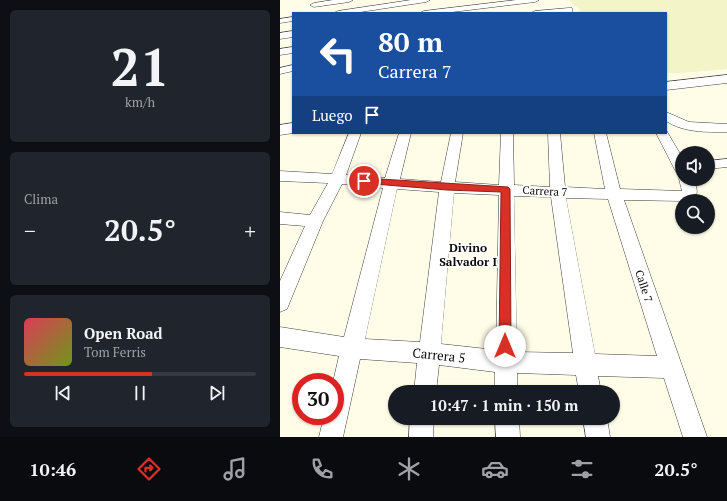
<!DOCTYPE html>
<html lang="es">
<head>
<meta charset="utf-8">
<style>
  body { margin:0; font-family:"PT Serif",serif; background:#20242c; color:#f1f3f6; height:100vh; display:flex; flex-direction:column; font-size:15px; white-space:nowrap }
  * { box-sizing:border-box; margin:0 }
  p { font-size:13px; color:#9ea1a6 }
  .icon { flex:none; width:22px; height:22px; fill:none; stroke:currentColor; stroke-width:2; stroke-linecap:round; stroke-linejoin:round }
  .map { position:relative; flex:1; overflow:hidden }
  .drawer { display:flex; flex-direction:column; gap:10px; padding:10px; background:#0d0f14; width:280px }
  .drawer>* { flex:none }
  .top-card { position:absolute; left:12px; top:12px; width:375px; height:122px; border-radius:0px; box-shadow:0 1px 3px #0004; background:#1a4fa0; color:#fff; overflow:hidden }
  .fabs { position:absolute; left:395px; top:146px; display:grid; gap:8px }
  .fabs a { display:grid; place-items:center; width:40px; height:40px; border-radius:50%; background:#171b24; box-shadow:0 1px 3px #0004; font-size:20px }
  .speed { position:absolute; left:12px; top:373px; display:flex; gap:8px; font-size:20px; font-weight:700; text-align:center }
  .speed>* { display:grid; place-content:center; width:52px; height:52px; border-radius:50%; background:#171b24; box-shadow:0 1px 3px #0004; line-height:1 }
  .speed .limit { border:6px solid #d22; background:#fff; color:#111 }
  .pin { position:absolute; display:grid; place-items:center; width:34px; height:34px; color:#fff; margin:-17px; border:2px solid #fff; border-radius:50%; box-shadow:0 1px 4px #0007 }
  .me { position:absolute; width:44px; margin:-22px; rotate:0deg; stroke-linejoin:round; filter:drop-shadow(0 0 3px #0008) }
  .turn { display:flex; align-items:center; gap:14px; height:84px; padding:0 20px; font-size:18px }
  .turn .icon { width:52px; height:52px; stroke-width:2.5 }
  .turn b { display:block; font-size:28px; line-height:34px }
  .then { display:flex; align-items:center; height:38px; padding:0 20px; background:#0003; gap:8px; font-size:15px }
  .big { font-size:30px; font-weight:700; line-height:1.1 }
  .drawer .tile { flex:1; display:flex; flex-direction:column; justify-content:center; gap:6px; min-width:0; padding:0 14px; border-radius:6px; background:#20242c }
  .drawer .dial { align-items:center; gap:0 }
  .dial b { font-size:52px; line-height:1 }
  .song { display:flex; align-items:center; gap:12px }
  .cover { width:48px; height:48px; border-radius:6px; background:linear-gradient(135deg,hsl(350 70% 55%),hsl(80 70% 35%)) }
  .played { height:4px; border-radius:2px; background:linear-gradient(90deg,#d93025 55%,#363941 55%) }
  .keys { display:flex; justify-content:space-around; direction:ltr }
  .heat { display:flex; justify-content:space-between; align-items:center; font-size:22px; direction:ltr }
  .trip { position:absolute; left:108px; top:385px; width:232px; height:40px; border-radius:20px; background:#171b24; box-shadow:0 1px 3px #0004; font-weight:700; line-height:40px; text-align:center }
  .tabs { display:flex; height:64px; justify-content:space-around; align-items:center; background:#090b0e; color:#9ea1a6 }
  .tabs .icon { width:28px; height:28px }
  .tabs .active { color:#d93025 }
  .tabs b { font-size:18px; color:#f1f3f6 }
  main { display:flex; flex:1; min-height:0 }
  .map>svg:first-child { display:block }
  .farmland { fill:#f3f4c8 }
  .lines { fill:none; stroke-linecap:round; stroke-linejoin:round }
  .minor-casing { stroke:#3d3d3d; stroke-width:1 }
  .tertiary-casing { stroke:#3d3d3d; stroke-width:1 }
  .minor { fill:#fff; fill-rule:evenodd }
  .tertiary { fill:#fff; fill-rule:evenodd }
  .route { fill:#d93025; stroke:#8d1f18 }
  .labels { text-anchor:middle; stroke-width:4; stroke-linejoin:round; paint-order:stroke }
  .street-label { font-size:11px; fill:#0a0a0a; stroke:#fff }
  .neighbourhood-label { font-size:12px; font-weight:bold; fill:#0a0a0a; stroke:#fff }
  .near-street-label { font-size:13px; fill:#0a0a0a; stroke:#fff }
</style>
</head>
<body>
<main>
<section class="drawer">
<div class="tile dial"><b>21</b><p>km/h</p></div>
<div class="tile"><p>Clima</p>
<div class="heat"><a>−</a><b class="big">20.5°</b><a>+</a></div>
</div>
<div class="tile">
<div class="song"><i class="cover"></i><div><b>Open Road</b><p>Tom Ferris</p></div></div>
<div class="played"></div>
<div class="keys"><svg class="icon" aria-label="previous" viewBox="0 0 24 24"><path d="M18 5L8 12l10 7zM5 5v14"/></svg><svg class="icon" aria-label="pause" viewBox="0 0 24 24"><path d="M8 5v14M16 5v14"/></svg><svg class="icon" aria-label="next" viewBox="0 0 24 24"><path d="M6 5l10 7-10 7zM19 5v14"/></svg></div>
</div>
</section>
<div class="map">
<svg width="447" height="437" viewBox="0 0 447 437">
  <rect width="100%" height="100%" fill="#fffde8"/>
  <path class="farmland" d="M 289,0 L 447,0 L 447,69 L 402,73 L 386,73 L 386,13 L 292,13 L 301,11 Z"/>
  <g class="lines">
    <defs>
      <path id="minor" d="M 53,0 L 73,0 L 69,2 L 34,7 L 30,5 L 34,3 Z
        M 131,0 L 150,0 L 146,2 L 74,13 L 54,13 L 58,11 Z
        M 236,0 L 259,0 L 255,2 L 164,13 L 140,13 L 144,11 Z
        M 289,8 L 292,8 L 292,12 L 251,13 L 255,11 Z
        M 13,17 L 13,21 L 0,23 L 0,19 Z
        M 13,31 L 13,37 L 0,39 L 0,33 Z
        M 13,47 L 13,53 L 0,55 L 0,49 Z
        M 13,65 L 13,71 L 0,74 L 0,68 Z
        M 386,112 L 409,122 L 447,124 L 447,132 C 427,132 404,133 386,121 Z
        M 386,130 L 402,157 L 402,175 L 397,173 L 395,170 L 376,133 L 386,133 Z
        M 69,133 L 81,133 L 66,175 L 105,178 L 119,133 L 131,133 L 120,179 L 161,182 L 171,133 L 183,133 L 175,182 L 219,185 L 221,133 L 233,133 L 234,185 L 270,187 L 268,133 L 280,133 L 285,187 L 325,189 L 314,133 L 326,133 L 340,189 L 402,191 L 399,179 L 401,176 L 402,179 L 413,179 C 420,193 418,200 402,201 L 344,200 L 427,437 L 403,437 L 384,378 L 318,376 L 321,392 L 299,392 L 296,375 L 237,373 L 237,392 L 215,392 L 215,372 L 159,365 L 156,392 L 134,392 L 137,363 L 80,359 L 63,437 L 39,437 L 44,416 L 55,416 L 55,382 L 53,382 L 59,356 L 0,347 L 0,327 L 64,337 L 103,188 L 62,184 L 43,221 L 7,309 L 0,312 L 0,281 L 25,226 L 0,224 L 0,212 L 30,215 L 48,183 L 0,181 L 0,171 L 52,174 ZM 117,189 L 159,192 L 140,342 L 85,339 ZM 174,193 L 219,195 L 216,350 L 161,344 ZM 234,196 L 271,197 L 293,353 L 237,352 ZM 286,198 L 328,199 L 377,356 L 315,354 Z
        M 447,159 L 447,167 L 428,169 L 428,161 Z
        M 130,418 L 154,418 L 153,437 L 129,437 Z
        M 215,418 L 239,418 L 240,437 L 216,437 Z
        M 303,418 L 327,418 L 330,437 L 306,437 Z"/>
      <path id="tertiary" d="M 447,75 L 447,83 L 386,90 L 386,82 Z
        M 13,123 L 13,133 L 0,135 L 0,125 Z"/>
    </defs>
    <use href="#minor" class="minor-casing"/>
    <use href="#tertiary" class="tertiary-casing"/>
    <use href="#minor" class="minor"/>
    <use href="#tertiary" class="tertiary"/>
  </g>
  <path class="route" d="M 84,178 L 228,187 L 230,189 L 231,346 L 229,350 L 225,352 L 221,350 L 219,346 L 221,192 L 167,190 L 82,183 L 80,181 L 82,179 Z"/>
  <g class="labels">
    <g class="street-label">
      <text transform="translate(265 191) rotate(3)" y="4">Carrera 7</text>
      <text transform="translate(364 286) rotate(72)" y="4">Calle 7</text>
    </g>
    <g class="neighbourhood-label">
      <text x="188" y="252">Divino<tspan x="188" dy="14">Salvador I</tspan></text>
    </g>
    <g class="near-street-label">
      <text transform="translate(159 355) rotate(6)" y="5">Carrera 5</text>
    </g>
  </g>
</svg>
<div class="fabs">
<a><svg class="icon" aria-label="sound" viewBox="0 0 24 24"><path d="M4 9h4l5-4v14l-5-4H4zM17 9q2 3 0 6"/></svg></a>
<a><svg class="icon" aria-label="search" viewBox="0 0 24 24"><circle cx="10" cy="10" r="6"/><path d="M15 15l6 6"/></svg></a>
</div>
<div class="speed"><div class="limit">30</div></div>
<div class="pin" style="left:84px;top:181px;background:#d93025"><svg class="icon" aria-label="arrive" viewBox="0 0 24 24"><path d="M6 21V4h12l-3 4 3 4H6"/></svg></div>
<svg class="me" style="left:225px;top:346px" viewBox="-20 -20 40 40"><circle r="19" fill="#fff"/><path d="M0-13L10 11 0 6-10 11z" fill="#d93025"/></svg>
<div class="trip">10:47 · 1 min · 150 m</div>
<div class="top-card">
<div class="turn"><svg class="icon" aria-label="left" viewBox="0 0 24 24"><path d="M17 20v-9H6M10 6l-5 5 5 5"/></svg><div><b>80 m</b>Carrera 7</div></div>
<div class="then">Luego<svg class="icon" aria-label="arrive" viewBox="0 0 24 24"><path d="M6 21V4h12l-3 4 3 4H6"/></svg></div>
</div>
</div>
</main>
<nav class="tabs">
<b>10:46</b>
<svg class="icon active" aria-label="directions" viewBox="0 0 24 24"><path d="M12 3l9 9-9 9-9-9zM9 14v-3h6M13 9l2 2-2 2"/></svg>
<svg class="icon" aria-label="music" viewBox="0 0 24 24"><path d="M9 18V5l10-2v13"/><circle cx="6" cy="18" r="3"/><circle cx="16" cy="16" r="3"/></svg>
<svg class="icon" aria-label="phone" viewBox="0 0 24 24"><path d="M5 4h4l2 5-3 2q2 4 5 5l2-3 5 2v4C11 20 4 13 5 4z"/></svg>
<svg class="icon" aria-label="climate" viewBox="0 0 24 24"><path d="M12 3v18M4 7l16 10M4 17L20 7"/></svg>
<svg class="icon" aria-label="car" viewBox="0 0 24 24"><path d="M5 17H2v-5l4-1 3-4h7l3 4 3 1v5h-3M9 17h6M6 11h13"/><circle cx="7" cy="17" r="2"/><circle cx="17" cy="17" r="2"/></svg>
<svg class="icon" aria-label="filters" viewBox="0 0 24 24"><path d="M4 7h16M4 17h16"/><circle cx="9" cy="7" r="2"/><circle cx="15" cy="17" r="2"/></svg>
<b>20.5°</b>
</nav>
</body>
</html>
